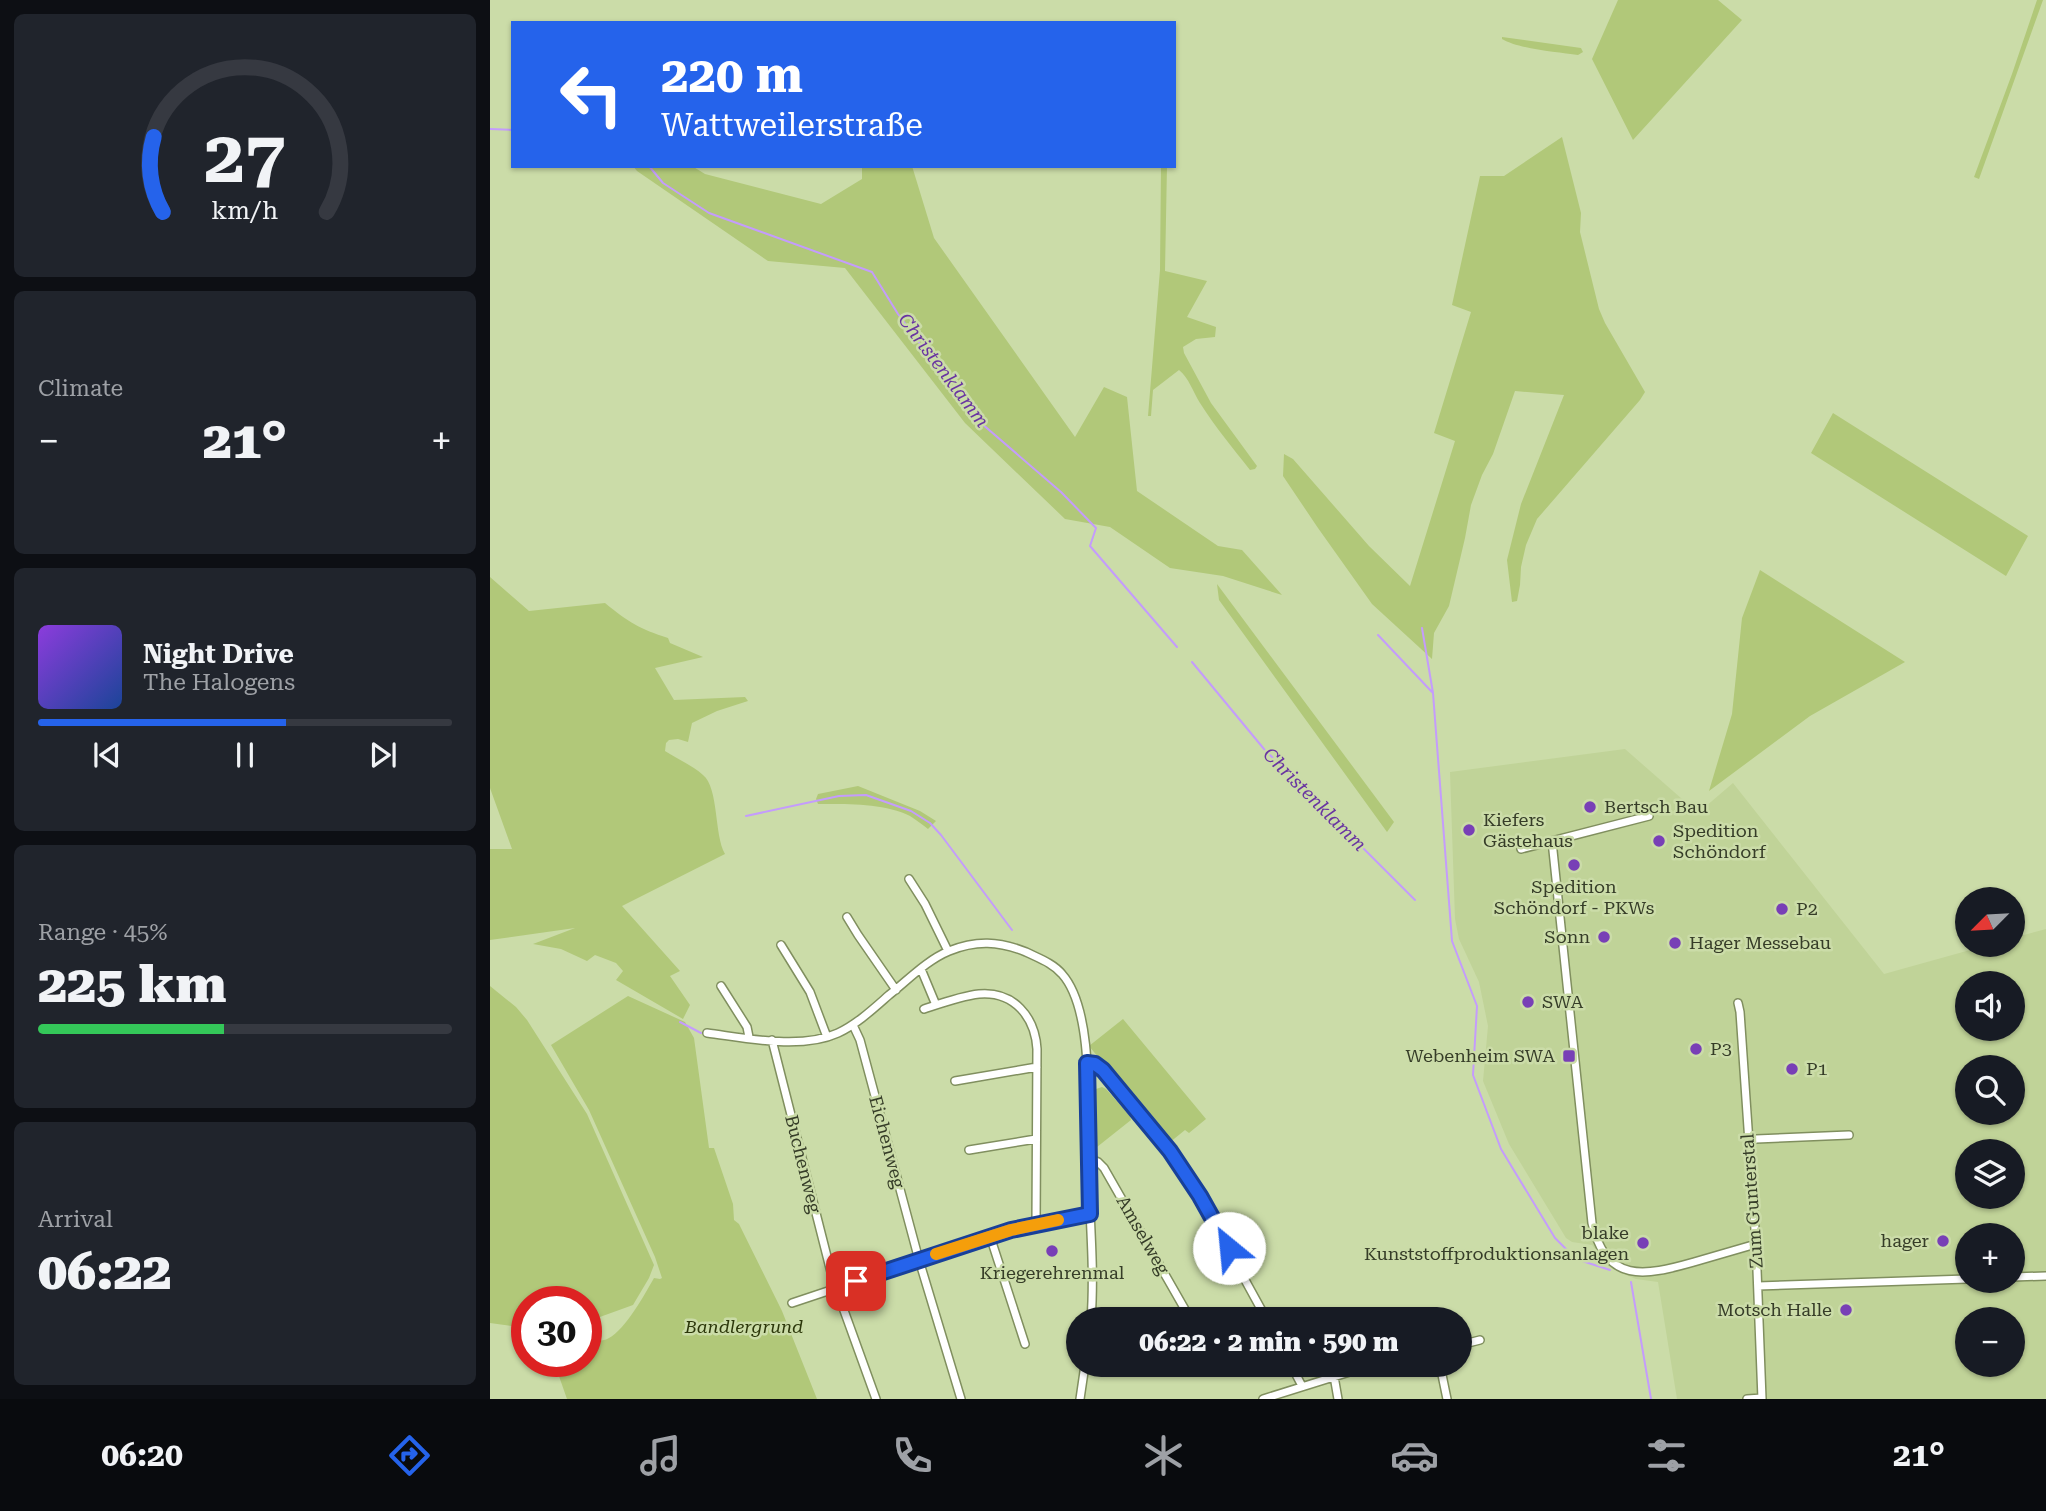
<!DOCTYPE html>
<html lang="en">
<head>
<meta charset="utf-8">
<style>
  body { margin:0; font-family:"Roboto Serif",serif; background:#20242c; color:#f1f3f6; height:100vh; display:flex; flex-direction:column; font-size:26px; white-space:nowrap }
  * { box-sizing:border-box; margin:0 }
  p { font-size:23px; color:#9ea1a6 }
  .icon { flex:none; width:38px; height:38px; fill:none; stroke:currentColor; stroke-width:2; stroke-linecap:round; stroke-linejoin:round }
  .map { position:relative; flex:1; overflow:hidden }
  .sheet { display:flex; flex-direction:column; gap:14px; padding:14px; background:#0d0f14; width:490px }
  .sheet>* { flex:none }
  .top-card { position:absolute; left:21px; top:21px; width:665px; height:147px; border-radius:0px; box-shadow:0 2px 5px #0004; background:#2563eb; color:#fff; overflow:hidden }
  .needle { width:46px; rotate:246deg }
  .fabs { position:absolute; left:1465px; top:887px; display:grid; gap:14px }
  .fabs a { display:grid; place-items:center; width:70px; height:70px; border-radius:50%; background:#171b24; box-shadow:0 2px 5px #0004; font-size:35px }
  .speed { position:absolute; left:21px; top:1286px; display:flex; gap:14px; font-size:35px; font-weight:700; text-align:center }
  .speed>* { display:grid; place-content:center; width:91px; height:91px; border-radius:50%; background:#171b24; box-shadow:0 2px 5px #0004; line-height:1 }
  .speed .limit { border:10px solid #d22; background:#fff; color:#111 }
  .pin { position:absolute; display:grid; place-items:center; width:60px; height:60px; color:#fff; margin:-30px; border-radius:14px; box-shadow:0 4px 10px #0006 }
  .me { position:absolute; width:77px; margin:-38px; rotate:332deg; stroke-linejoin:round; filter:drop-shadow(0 0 5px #0008) }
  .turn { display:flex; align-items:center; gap:24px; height:147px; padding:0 35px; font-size:32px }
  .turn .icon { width:91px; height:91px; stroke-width:2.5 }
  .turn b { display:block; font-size:49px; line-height:60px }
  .big { font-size:52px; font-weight:800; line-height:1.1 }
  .sheet .widget { flex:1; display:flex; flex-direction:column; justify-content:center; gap:10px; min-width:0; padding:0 24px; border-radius:10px; background:#20242c }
  .sheet .dial { align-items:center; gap:0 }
  .dial svg { height:182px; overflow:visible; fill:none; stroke:#363941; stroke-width:7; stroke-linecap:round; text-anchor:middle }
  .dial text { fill:#f1f3f6; stroke:none }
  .song { display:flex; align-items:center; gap:21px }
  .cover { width:84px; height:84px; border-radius:10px; background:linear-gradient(135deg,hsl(270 70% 55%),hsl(220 70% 35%)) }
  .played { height:7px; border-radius:4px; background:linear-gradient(90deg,#2563eb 60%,#363941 60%) }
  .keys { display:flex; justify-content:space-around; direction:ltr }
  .heat { display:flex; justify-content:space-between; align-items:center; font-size:38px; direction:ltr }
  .charge { height:10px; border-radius:5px; background:linear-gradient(90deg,#34c759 45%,#363941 0) }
  .trip { position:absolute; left:576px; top:1307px; width:406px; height:70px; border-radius:35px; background:#171b24; box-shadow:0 2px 5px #0004; font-weight:800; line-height:70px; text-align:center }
  .tab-bar { display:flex; height:112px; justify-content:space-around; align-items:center; background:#090b0e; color:#9ea1a6 }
  .tab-bar .icon { width:49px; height:49px }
  .tab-bar .selected { color:#2563eb }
  .tab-bar b { font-size:32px; color:#f1f3f6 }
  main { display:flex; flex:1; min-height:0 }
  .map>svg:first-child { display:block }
  .built { fill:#c0d398; fill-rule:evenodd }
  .green { fill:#b1c879 }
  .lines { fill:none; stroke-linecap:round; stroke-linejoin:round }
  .stream { stroke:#c49cfc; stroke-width:2 }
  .street-casing { stroke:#808f5f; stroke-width:10 }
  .street { stroke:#fff; stroke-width:7 }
  .route-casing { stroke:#184099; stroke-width:18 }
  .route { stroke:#2563eb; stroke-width:12 }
  .slow { stroke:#f59e0b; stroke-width:12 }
  .poi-dot { fill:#783fb6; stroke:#cbdca8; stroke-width:2.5 }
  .labels { text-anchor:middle; stroke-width:5; stroke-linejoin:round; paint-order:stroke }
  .poi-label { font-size:18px; fill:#363d28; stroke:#cbdca8; text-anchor:start }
  .street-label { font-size:18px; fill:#363d28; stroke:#cbdca8 }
  .park-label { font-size:18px; font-style:italic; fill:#2c370a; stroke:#cbdca8 }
  .water-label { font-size:19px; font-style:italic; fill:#6934a1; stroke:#cbdca8 }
</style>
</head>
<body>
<main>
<section class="sheet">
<div class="widget dial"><svg viewBox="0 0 100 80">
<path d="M14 69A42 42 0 1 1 86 69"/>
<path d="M14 69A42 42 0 0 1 10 36" stroke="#2563eb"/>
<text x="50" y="56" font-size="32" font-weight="700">27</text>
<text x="50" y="72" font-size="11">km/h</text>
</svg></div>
<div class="widget"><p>Climate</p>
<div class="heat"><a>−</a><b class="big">21°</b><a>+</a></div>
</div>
<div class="widget">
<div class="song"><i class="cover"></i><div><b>Night Drive</b><p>The Halogens</p></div></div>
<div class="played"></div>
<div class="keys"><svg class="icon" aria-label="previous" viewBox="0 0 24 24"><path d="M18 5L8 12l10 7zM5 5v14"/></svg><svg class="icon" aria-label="pause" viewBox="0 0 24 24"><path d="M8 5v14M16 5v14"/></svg><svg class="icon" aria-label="next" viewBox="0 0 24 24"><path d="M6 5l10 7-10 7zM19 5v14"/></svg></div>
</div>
<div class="widget"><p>Range · 45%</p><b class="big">225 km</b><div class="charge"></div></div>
<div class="widget"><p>Arrival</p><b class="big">06:22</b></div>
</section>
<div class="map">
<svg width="1556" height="1399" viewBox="0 0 1556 1399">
  <rect width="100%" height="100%" fill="#cbdca8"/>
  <path class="built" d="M 1135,749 L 1208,813 L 1243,783 L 1394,974 L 1498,945 L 1522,945 L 1523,938 L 1556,929 L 1556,1399 L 1187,1399 L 1168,1282 L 1146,1279 L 1131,1273 L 1118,1266 L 1102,1245 L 1082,1242 L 1076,1238 L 1019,1144 L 993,1081 L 998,1026 L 989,982 L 969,939 L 965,919 L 960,772 ZM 1477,984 L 1522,984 L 1522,1029 L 1477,1029 ZM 1477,1068 L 1522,1068 L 1522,1113 L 1477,1113 ZM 1477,1152 L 1522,1152 L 1522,1197 L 1477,1197 ZM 1477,1236 L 1522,1236 L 1522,1281 L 1477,1281 ZM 1477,1320 L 1522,1320 L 1522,1365 L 1477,1365 Z"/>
  <path class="green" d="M 1128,0 L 1228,0 L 1252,20 L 1143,140 L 1102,59 Z
    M 1547,0 L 1553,0 L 1489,179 L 1484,177 L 1522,74 Z
    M 1012,37 L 1091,48 L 1093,52 L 1088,55 C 1067,52 1029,49 1012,39 Z
    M 1072,137 L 1091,213 L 1090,232 L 1109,309 L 1115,323 L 1155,392 L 1150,400 L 1047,519 L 1036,545 L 1031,567 L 1030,585 L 1027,601 L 1022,602 L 1017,560 L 1031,504 L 1074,395 L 1025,391 L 1003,454 L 992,475 L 981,505 L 975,538 L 959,606 L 944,633 L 942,659 L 882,604 L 828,528 L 793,476 L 794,454 L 803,459 L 879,546 L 920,586 L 965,441 L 944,433 L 981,312 L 962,305 L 990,176 L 1014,176 Z
    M 143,166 L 202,166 L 215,174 L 331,204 L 372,179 L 372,166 L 422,166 L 444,238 L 585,437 L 614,387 L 637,397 L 647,491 L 728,546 L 752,550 L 792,595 L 733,576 L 680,568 L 620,527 L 575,519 L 475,423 L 355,268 L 278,261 L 147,171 Z
    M 671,166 L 677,166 L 675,271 L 717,281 L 697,317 L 726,327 L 725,337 L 706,339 L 693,347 L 694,353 L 721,403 L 767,466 L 765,469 L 760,470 C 743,448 725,427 710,403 C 703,392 699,378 689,370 L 663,390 L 661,416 L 658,416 L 670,270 Z
    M 1343,413 L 1538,536 L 1516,576 L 1321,453 Z
    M 1270,570 L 1415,662 L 1320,716 L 1219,791 L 1242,714 L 1252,618 Z
    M 0,577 L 39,611 L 115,603 C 138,622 150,629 178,638 L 180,643 L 213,657 L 165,668 L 184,700 L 255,697 L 258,701 L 227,711 L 202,723 L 198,742 L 188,739 L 179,740 L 176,743 L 175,751 C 187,759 202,765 213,775 C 229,788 224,835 235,854 L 132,906 L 190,971 L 180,976 L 200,1005 L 193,1019 L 126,980 L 133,971 L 126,963 L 105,955 L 97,961 L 71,949 L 43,944 L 85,928 L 0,940 L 0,849 L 22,849 L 0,788 Z
    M 727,584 L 904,822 L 897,832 L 729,600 Z
    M 368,786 L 430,811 L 446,821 L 438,829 C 432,824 426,820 420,816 C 395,803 355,804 328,804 L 326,799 L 328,794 Z
    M 0,986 L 26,1007 L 37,1020 L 97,1114 L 164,1265 L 159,1278 L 143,1305 L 96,1322 L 96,1302 L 37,1302 L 37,1328 L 0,1323 Z
    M 138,996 L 195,1022 L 204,1038 L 219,1148 L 224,1148 L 243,1204 L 244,1220 L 249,1224 L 292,1311 L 327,1399 L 77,1399 L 64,1362 L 96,1362 L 96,1340 C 104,1341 112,1342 119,1338 C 135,1330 155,1294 164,1278 L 170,1279 L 172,1278 L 165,1257 L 99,1110 L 61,1045 Z
    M 633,1019 L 716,1119 L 699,1133 L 695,1130 L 679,1143 L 599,1046 Z
    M 612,1087 L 616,1089 L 640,1116 L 641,1120 L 607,1147 L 606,1089 Z"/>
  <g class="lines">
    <path class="stream" d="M 0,129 L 23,130
      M 159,166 L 173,183 L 219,213 L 382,272 L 408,314 L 484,417 L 571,492 L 606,528 L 600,546 L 687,647
      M 932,628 L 943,693 L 962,941 L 987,1006 L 983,1075 L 1011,1149 L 1065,1238 L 1086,1259 L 1120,1270
      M 888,635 L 942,692
      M 702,662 L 774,749 L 925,900
      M 256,816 L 349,796 L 376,795 L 421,811 L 440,823 L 451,835 L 522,930
      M 190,1022 L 211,1033
      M 1141,1282 L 1161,1399"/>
    <defs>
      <path id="street" d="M 1062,841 L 1102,1223 C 1116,1284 1155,1276 1204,1262 C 1225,1256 1245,1250 1266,1244
        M 1031,849 L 1159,816
        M 419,879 L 435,904 L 458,951
        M 357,917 L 368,935 L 406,990
        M 291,945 L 320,992 L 337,1037
        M 431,969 L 446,1005
        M 231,986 L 257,1027 L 259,1037
        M 1248,1003 L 1250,1012 L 1266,1244 L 1272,1399
        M 434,1009 C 452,1003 471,996 489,994 C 524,991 545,1017 547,1049 L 546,1224
        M 363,1025 L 370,1040 L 429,1260 L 471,1399
        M 217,1033 C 256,1038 311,1050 348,1033 C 367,1024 383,1009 399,995 C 418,980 437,960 459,951 C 486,940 509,941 536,952 C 548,958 563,963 572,974 C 605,1011 597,1112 598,1160 C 599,1213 605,1267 601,1320
        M 282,1040 L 343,1280 L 386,1399
        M 597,1063 L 605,1064 L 613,1070 L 680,1151 L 698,1176 L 777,1320
        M 465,1081 L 547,1067
        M 1259,1143 L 1266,1139 L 1359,1135
        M 479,1150 L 546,1139
        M 598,1158 L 608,1162 L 614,1168 L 701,1320
        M 500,1236 L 535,1344
        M 1522,1277 L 1556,1276
        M 1268,1286 L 1477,1279
        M 302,1303 L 521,1230 L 600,1214
        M 970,1345 L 990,1340
        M 801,1365 L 812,1386
        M 950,1365 L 957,1399
        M 844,1376 L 848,1399
        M 590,1399 L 595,1365
        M 773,1399 L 882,1365
        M 1257,1399 L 1272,1398"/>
    </defs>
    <use href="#street" class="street-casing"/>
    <use href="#street" class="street"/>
  </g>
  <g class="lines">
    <defs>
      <path id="route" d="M 366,1281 L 521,1230 L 600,1214 L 597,1063 L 605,1064 L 613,1070 L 680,1151 L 710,1196 L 739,1248"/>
    </defs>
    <use href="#route" class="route-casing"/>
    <use href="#route" class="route"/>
    <path class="slow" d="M 446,1254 L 521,1230 L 568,1220"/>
  </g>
  <g class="poi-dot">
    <circle cx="1100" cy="807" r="7"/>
    <circle cx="979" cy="830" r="7"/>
    <circle cx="1169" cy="841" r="7"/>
    <circle cx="1084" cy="865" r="7"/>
    <circle cx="1292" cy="909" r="7"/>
    <circle cx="1114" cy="937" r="7"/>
    <circle cx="1185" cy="943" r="7"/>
    <circle cx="1038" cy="1002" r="7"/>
    <circle cx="1206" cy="1049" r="7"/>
    <rect x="1072" y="1049" width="14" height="14" rx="3.5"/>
    <circle cx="1302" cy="1069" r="7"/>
    <circle cx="1453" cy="1241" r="7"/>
    <circle cx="1153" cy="1243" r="7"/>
    <circle cx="562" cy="1251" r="7"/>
    <circle cx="1356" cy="1310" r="7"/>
  </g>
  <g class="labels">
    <g class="poi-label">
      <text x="1114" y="813">Bertsch Bau</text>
      <text x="993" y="826">Kiefers<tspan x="993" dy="21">Gästehaus</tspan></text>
      <text x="1183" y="837">Spedition<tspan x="1183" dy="21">Schöndorf</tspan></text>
      <text x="1084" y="893" text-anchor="middle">Spedition<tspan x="1084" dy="21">Schöndorf - PKWs</tspan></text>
      <text x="1306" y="915">P2</text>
      <text x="1100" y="943" text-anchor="end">Sonn</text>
      <text x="1199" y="949">Hager Messebau</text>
      <text x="1052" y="1008">SWA</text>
      <text x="1220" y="1055">P3</text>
      <text x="1065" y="1062" text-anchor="end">Webenheim SWA</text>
      <text x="1316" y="1075">P1</text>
      <text x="1139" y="1239" text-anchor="end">blake<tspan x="1139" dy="21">Kunststoffproduktionsanlagen</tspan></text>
      <text x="1439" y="1247" text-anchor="end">hager</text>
      <text x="562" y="1279" text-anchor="middle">Kriegerehrenmal</text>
      <text x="1342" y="1316" text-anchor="end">Motsch Halle</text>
    </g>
    <g class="street-label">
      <text transform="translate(397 1142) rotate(75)" y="6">Eichenweg</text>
      <text transform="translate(313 1164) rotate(76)" y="6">Buchenweg</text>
      <text transform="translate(1262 1201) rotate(-94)" y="6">Zum Gunterstal</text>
      <text transform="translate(653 1235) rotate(60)" y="6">Amselweg</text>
    </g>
    <g class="park-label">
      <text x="254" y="1333">Bandlergrund</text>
    </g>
    <g class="water-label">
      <text transform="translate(454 370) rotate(53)" y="7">Christenklamm</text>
      <text transform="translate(825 799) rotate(45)" y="7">Christenklamm</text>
    </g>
  </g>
</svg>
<div class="fabs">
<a><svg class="needle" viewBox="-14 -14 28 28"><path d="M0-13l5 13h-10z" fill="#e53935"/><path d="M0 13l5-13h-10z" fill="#9ea1a6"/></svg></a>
<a><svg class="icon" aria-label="sound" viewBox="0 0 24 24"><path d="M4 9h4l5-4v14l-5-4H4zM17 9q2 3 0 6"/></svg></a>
<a><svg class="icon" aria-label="search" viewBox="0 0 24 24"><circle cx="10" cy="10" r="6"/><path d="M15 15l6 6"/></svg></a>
<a><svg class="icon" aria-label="layers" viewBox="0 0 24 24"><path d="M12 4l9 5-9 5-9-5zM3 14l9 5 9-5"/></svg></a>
<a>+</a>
<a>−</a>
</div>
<div class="speed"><div class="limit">30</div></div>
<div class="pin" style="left:366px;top:1281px;background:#d93025"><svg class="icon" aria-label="arrive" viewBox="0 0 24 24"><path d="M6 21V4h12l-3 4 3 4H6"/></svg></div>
<svg class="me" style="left:739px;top:1248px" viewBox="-20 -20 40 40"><circle r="19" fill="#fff"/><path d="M0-13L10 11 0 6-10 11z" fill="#2563eb"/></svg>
<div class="trip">06:22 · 2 min · 590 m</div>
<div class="top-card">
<div class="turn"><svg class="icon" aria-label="left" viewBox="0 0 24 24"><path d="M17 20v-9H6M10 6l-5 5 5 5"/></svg><div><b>220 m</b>Wattweilerstraße</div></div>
</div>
</div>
</main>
<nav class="tab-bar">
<b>06:20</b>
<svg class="icon selected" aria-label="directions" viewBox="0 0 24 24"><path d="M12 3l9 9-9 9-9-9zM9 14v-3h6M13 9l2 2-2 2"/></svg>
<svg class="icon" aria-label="music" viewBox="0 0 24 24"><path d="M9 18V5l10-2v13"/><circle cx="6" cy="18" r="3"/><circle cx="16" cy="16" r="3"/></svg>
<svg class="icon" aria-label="phone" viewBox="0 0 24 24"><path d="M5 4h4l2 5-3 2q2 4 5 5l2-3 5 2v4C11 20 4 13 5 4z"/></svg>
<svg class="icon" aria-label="climate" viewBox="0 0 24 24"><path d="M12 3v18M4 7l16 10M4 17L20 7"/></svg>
<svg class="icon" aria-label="car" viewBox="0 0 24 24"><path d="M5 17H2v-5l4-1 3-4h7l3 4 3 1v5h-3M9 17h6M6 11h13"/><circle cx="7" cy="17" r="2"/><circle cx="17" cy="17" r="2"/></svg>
<svg class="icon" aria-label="filters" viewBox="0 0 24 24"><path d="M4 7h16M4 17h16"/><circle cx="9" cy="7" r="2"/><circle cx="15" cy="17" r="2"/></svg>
<b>21°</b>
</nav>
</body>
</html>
